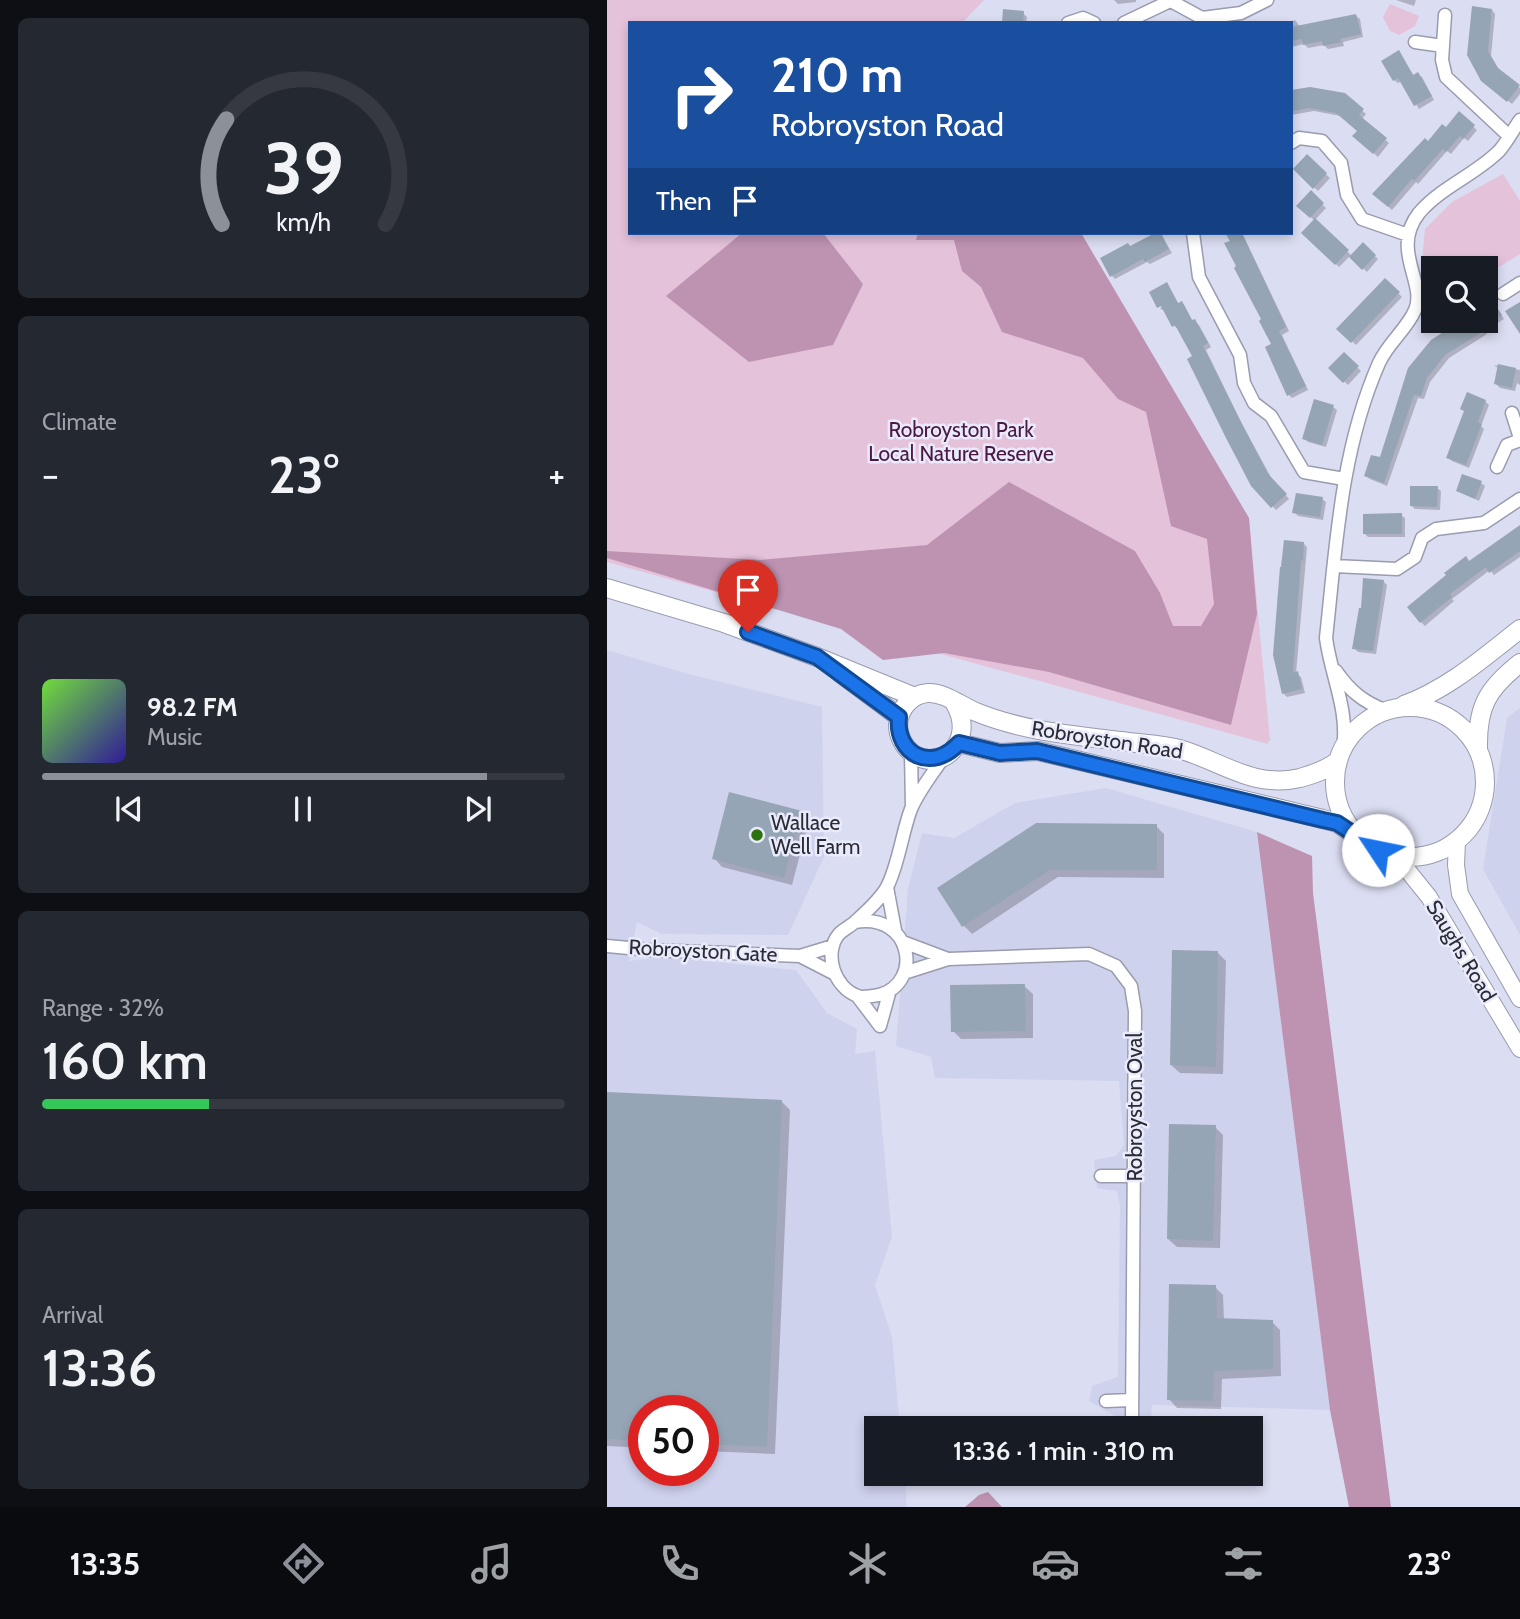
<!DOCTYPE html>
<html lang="en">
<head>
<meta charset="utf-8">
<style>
  body { margin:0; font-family:Cabin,sans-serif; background:#242831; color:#f1f3f6; height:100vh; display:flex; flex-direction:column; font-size:26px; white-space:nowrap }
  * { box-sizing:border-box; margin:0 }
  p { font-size:23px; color:#9ea1a6 }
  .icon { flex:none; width:38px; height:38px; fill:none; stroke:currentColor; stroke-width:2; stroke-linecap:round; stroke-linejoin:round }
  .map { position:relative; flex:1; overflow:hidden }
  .side { display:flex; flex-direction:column; gap:18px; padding:18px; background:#0d0f14; width:607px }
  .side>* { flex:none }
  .top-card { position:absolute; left:21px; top:21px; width:665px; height:214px; border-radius:0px; box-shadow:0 4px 10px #0003; background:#1a4fa0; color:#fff; overflow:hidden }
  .tools { position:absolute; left:814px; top:256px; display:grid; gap:14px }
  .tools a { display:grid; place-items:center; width:77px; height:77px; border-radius:0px; background:#171b24; box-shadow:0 4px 10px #0003; font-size:35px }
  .speed { position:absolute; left:21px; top:1395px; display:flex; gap:14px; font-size:35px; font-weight:700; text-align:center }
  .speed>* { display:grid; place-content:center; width:91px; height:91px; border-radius:50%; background:#171b24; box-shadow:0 4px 10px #0003; line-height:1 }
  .speed .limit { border:10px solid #d22; background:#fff; color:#111 }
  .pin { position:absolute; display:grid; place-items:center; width:60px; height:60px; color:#fff; margin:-72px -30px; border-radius:50% 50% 50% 0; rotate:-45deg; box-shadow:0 0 7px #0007 }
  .pin .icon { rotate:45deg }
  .me { position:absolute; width:77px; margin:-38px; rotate:304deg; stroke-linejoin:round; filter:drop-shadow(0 0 5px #0008) }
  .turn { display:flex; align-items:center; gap:24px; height:147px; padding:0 28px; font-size:32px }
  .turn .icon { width:91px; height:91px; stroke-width:2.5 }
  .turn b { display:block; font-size:49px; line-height:60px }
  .then { display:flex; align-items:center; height:66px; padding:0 28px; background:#0003; gap:14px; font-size:26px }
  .big { font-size:52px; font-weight:600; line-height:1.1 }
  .side .tile { flex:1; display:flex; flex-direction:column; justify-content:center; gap:10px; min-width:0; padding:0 24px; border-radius:10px; background:#242831 }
  .side .dial { align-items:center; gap:0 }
  .dial svg { height:182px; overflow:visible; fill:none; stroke:#363941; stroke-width:7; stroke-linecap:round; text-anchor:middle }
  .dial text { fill:#f1f3f6; stroke:none }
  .song { display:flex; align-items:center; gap:21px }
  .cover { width:84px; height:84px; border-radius:10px; background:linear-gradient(135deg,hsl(100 70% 55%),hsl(250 70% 35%)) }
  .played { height:7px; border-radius:4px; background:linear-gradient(90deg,#8c9099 85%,#363941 85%) }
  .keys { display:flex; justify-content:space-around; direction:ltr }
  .heat { display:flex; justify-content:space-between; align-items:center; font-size:38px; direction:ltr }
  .charge { height:10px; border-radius:5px; background:linear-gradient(90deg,#34c759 32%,#363941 0) }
  .trip { position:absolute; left:257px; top:1416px; width:399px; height:70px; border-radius:0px; background:#171b24; box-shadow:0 4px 10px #0003; font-weight:600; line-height:70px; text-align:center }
  .tab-bar { display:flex; height:112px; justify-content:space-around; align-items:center; background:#090b0e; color:#9ea1a6 }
  .tab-bar .icon { width:49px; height:49px }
  .tab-bar .active { color:#8c9099 }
  .tab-bar b { font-size:32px; color:#f1f3f6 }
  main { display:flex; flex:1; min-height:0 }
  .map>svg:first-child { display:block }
  .built { fill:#cfd2ed; fill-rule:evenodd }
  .green { fill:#e4c2da }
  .forest { fill:#be93b2 }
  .shadow { fill:#0003 }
  .building { fill:#96a5b5 }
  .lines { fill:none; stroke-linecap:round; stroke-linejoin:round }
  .minor-casing { stroke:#999baf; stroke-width:15 }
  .tertiary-casing { stroke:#999baf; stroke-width:18 }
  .secondary-casing { stroke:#999baf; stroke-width:20 }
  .minor { stroke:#fff; stroke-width:12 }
  .tertiary { stroke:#fff; stroke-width:16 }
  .secondary { stroke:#fff; stroke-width:18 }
  .route-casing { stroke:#114b97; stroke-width:18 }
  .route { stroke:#1a73e8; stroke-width:12 }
  .poi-dot { fill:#2e7210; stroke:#e9ebfc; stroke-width:2.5 }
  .labels { text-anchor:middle; stroke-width:5; stroke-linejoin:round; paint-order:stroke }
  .park-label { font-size:21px; fill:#4d1841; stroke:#e9ebfc }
  .street-label { font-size:21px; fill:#2a2b33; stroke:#e9ebfc }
  .poi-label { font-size:21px; fill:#2a2b33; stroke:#e9ebfc; text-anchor:start }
</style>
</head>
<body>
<main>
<section class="side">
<div class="tile dial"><svg viewBox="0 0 100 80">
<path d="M14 69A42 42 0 1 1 86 69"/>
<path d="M14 69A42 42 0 0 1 16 23" stroke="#8c9099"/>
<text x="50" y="56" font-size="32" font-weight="700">39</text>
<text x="50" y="72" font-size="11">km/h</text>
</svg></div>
<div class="tile"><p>Climate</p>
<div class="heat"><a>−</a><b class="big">23°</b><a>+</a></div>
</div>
<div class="tile">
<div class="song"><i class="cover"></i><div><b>98.2 FM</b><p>Music</p></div></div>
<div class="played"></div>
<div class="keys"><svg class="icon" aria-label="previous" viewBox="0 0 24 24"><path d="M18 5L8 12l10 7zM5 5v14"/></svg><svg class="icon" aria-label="pause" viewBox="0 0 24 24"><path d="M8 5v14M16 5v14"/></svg><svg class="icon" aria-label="next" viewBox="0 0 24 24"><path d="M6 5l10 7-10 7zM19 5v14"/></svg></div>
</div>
<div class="tile"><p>Range · 32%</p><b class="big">160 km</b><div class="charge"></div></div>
<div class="tile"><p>Arrival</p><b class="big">13:36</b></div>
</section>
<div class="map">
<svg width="913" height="1507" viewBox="0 0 913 1507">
  <rect width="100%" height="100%" fill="#dbddf2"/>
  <path class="built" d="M 0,650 L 78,673 L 215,707 L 217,857 L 181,935 L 55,934 L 30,922 L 22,961 L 58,957 L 189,970 L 220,1013 L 250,1029 L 248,1054 L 268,1051 L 285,1237 L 268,1285 L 285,1337 L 293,1428 L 270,1428 L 270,1474 L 297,1474 L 300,1507 L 0,1507 ZM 37,1410 L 96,1410 L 96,1470 L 37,1470 Z
    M 913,708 L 913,935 L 876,869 L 900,718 Z
    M 499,788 L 650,832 L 723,1410 L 545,1405 L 543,1428 L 507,1428 L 506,1415 L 482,1401 L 485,1386 L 511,1377 L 513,1207 L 510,1191 L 490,1188 L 487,1160 L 509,1156 L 517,1145 L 512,1081 L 328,1078 L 324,1057 L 289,1046 L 301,889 L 315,833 L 347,838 L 408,803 Z"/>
  <path class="green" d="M 0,0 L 377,0 L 355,23 L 23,23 L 23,233 L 474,233 L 642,518 L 663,741 L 661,741 L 661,744 L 0,562 Z
    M 783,4 L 812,16 L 808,26 L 792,35 L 783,31 L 776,17 Z
    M 896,174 L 913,201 L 913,254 L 879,275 L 878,268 L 826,268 L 826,298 L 815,262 L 818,229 L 845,202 Z"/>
  <path class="forest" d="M 135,233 L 216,233 L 256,284 L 226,345 L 142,362 L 59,296 Z
    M 311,233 L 474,233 L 642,518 L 650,614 L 624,725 L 442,672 L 337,653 L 276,660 L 234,629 L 0,558 L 0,551 L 153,560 L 320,545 L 402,482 L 528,551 L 553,593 L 566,626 L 594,626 L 607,604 L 600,539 L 564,526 L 539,412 L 511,399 L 476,358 L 395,332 L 374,287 L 355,271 L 347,240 L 309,240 Z
    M 650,832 L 705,856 L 706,893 L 784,1507 L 742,1507 L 723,1410 Z
    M 381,1492 L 395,1507 L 358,1507 L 372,1495 Z"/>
  <path class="shadow" d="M 529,0 L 529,2 L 511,4 L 507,0 Z
    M 789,0 L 809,0 L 807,6 Z
    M 885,10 L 888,14 L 884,56 L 893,72 L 913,88 L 913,94 L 905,104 L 876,80 Z
    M 416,13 L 420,17 L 419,23 L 397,23 Z
    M 749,16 L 753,19 L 756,37 L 736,42 L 737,46 L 721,49 L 717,45 L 701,48 L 697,44 L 684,47 L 684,23 L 679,23 L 688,20 L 693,27 Z
    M 792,53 L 807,76 L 811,74 L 815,77 L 827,100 L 812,109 L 795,81 L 791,83 L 787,80 Z
    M 684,92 L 737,95 L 759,114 L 755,119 L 782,143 L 771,157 L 748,136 L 752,131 L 734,116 L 707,111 L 684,115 Z
    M 852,114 L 870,130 L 861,141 L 857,138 L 844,154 L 840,151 L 811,184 L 809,182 L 785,210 L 768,194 L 839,130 Z
    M 700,157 L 723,178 L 711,191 L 688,169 Z
    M 704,193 L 719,208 L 708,220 L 745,256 L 756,245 L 771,259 L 760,272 L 743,256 L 732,267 L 696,233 L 708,221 L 692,206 Z
    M 553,233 L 565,253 L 543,264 L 540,262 L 508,279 L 504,275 L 524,248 Z
    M 620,233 L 635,233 L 682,331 L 675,335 L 701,390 L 685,398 L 682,395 L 667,344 L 632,267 Z
    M 778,280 L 795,297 L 749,345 L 732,329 Z
    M 559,284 L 572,305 L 575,303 L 578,307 L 586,322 L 592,325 L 604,347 L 599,350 L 635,424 L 665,479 L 682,499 L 669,510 L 646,485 L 587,357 L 572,329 L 567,326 L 558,309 L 555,310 L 553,308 L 563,303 Z
    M 887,303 L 897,319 L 878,331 L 880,334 L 842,358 L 823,382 L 817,399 L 811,398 L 780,486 L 763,479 L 759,476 L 774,460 L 825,341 L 858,320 L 878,320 Z
    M 737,354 L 754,371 L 741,385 L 723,368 Z
    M 887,365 L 913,370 L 913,385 L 910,383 L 908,391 L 893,388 L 889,384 L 892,369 Z
    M 878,401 L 882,405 L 874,426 L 877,429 L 862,468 L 845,461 L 841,457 Z
    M 726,407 L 730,410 L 719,447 L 701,442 L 697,438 Z
    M 874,483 L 878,486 L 872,501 L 851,491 Z
    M 830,488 L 834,491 L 833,510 L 808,509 L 805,506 Z
    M 715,499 L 719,502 L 716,520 L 691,516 L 687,512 Z
    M 794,515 L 798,518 L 798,537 L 761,537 L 758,534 Z
    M 913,528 L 913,557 L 887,575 L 883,570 L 845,599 L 847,601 L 818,626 L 814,622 L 863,563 Z
    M 697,544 L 700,547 L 689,674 L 694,677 L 698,693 L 680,697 L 676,693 L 668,655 Z
    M 776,581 L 780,585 L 769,654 L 751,652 L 747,648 Z
    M 194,812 L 202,820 L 185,885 L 115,867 L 107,858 Z
    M 549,826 L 557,834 L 557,878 L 451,877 L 365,934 L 357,926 L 333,888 Z
    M 611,953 L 619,961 L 616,1074 L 573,1073 L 564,1065 Z
    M 417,986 L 426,994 L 426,1038 L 354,1039 L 346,1031 Z
    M 0,1094 L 175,1102 L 183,1110 L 168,1454 L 96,1451 L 96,1410 L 37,1410 L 37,1448 L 0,1446 Z
    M 608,1127 L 616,1135 L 613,1248 L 570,1247 L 561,1239 Z
    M 608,1287 L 616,1295 L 617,1320 L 665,1322 L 673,1330 L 674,1376 L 615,1379 L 614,1409 L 570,1408 L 562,1399 Z"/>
  <path class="building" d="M 865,6 L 885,9 L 881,51 L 891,68 L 913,85 L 900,102 L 874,81 L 860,55 Z
    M 396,9 L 417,11 L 416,23 L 395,23 Z
    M 749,14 L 754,34 L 733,39 L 734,42 L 716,46 L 715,41 L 696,45 L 695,39 L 684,41 L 684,27 Z
    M 792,50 L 806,75 L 811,72 L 825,96 L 807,106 L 791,78 L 786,81 L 774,61 Z
    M 703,87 L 738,93 L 757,109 L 752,115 L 780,138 L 766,154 L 745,136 L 750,131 L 729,113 L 702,108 L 686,111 L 684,90 Z
    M 852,111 L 868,125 L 856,139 L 853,136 L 839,152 L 836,149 L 807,181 L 805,179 L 781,207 L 765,194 L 818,138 L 821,141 L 835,124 L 839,127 Z
    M 700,154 L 720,173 L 706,189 L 686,169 Z
    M 704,190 L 717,203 L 703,218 L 689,206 Z
    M 708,218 L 742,250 L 728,265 L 694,233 Z
    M 548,233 L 554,233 L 562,249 L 538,262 L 536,259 L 503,277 L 493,258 L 521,243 L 523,246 Z
    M 618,233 L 635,233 L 679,327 L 672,331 L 699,386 L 680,396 L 658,347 L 664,344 L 652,321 L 654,319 L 627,268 L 629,266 L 617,243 L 623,241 Z
    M 756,242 L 769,255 L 755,270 L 742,257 Z
    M 778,278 L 793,292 L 744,343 L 729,329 Z
    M 560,282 L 571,303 L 575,301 L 585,320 L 588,319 L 601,343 L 596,346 L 632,418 L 661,474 L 680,494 L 664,508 L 644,486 L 618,436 L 580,359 L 585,356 L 568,325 L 565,327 L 554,306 L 550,308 L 542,292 Z
    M 878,290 L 895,315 L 878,326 Z
    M 913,302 L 913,334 L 898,311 Z
    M 855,320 L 872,320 L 878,330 L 838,355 L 820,378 L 814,396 L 807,395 L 777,483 L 757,476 L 764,455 L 773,457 L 801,368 L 824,340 Z
    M 737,352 L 752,366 L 736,383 L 721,368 Z
    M 891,364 L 909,368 L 905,388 L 887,384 Z
    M 860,392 L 879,400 L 871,422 L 875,424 L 859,465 L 839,458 L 857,411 L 853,409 Z
    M 707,399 L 727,405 L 715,445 L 695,439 Z
    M 855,474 L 875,481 L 868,499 L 849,491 Z
    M 803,486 L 831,486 L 830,507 L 803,506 Z
    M 689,493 L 716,497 L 713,517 L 685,513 Z
    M 795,513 L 795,534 L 756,534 L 756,514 Z
    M 913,525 L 913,551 L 882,573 L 879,567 L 843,594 L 845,597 L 813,623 L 800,607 L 839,575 L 837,573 L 859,556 L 862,561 Z
    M 677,540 L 697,542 L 696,561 L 694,560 L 686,673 L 691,671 L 695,689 L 675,694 L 666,655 L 673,567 L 674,567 Z
    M 756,578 L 777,580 L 766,651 L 745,649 L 752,608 L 754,608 Z
    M 122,792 L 195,811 L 177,878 L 105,859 Z
    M 429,823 L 550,824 L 550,870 L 443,870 L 355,927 L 330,888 Z
    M 565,950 L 611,951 L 609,1067 L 563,1065 Z
    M 418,984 L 419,1031 L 344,1032 L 343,985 Z
    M 0,1092 L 175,1100 L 160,1447 L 96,1444 L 96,1410 L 37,1410 L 37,1441 L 0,1439 Z
    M 562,1124 L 609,1125 L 606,1241 L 560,1239 Z
    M 562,1284 L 609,1285 L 610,1318 L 666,1320 L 666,1369 L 607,1371 L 606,1401 L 560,1400 Z"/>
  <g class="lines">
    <defs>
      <path id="minor" d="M 562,0 L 595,18 L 634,13 L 660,0
        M 838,15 L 835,60 L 839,77 L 902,136
        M 461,23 L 476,18 L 487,23
        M 517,23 L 563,1
        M 808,42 L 836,46
        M 684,143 L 692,138 L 715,141 L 734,163 L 740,195 L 755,219 L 801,235
        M 586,233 L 592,277 L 633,355 L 637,383 L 647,403 L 664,416 L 697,472 L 737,479
        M 896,294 L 913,283
        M 905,413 L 913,438
        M 890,467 L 900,445 L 913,440
        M 727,566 L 790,569 L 808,557 L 815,538 L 829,529 L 877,523 L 913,499
        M 729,671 C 743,691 756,702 780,711
        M 736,749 C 742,710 724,676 719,638 C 729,546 734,449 772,363 C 781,343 800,329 808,310 C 820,283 783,250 812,213 C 834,187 868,175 892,151 C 900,142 906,130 913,120
        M 304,753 L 305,807
        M 280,887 L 288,930
        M 248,922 C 305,912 317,983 272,995 C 266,996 255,998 251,996 C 227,988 216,953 232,934 C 237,929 244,926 249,921 C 259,912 275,898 281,885 C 292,862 295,833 304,809 C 312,790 327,772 338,755
        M 296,942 L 341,959
        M 0,946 L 43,950 L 193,956 L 226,946
        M 193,956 L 228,974
        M 297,973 L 341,959 L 482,954 L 509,966 L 524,986 L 528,1011 L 525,1424
        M 251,997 L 273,1026
        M 273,1026 L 283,990
        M 494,1176 L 528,1176
        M 499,1401 L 525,1400"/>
      <path id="tertiary" d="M 850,842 L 849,865 L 853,894 L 913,999
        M 789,856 L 822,897 L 913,1049"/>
      <path id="secondary" d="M 0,588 L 117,623 L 210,657 L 308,697
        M 233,673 L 292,717
        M 348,704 C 370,741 333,775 305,753 C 296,746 291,735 291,725 C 292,709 304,694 321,693 C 337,692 354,706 369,712 C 415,731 465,735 514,741 C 533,744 554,744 572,749 C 614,761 646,789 693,778 C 707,774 719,770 731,761
        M 797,705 C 841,689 876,658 913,629
        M728 782a75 75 0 1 1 150 0a75 75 0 1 1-150 0Z
        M 352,743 L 393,753 L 431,751 L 716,819 L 730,823 L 745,833
        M 871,749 C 870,707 880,689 913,663"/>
    </defs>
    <use href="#minor" class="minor-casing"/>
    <use href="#tertiary" class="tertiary-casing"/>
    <use href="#secondary" class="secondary-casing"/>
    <use href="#minor" class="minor"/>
    <use href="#tertiary" class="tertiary"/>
    <use href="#secondary" class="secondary"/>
  </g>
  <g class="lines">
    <defs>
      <path id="route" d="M 141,632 L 210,657 L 292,717 C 288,755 325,773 352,743 L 393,753 L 430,751 L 716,820 L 730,823 L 771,850"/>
    </defs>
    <use href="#route" class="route-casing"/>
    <use href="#route" class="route"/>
  </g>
  <circle class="poi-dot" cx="150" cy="835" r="7"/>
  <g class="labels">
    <g class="park-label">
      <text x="354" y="437">Robroyston Park<tspan x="354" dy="24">Local Nature Reserve</tspan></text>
    </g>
    <g class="street-label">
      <text transform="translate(500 740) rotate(9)" y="7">Robroyston Road</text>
      <text transform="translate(96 951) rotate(3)" y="7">Robroyston Gate</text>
      <text transform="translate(854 951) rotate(59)" y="7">Saughs Road</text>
      <text transform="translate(528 1107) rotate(-90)" y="7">Robroyston Oval</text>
    </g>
    <g class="poi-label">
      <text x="164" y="830">Wallace<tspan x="164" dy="24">Well Farm</tspan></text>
    </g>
  </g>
</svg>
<div class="tools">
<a><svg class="icon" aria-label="search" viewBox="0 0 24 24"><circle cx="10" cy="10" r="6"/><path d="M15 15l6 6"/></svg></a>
</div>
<div class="speed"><div class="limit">50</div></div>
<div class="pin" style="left:141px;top:632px;background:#d93025"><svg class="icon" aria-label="arrive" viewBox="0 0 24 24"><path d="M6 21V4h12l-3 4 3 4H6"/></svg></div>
<svg class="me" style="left:771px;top:850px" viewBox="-20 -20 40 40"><circle r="19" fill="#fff"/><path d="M0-13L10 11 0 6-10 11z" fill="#1a73e8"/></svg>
<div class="trip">13:36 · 1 min · 310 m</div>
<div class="top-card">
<div class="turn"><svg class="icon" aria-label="right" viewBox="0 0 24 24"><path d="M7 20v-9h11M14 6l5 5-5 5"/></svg><div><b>210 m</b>Robroyston Road</div></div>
<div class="then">Then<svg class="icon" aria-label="arrive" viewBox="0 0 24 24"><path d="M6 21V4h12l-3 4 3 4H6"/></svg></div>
</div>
</div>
</main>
<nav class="tab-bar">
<b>13:35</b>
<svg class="icon active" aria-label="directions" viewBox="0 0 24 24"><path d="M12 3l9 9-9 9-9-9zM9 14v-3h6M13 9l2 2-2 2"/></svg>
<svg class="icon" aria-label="music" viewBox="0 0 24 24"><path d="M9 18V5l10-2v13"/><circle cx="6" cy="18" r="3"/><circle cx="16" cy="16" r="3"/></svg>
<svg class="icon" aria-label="phone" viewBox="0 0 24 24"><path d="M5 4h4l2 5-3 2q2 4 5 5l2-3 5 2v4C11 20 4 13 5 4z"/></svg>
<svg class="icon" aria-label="climate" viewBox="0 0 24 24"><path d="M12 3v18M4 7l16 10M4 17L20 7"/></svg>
<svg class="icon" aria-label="car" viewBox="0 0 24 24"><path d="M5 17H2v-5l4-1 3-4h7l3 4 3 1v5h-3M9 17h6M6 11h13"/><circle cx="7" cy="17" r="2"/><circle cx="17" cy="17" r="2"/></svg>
<svg class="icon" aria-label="filters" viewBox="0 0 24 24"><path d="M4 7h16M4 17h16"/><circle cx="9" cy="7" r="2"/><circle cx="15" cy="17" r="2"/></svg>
<b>23°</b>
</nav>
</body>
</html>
